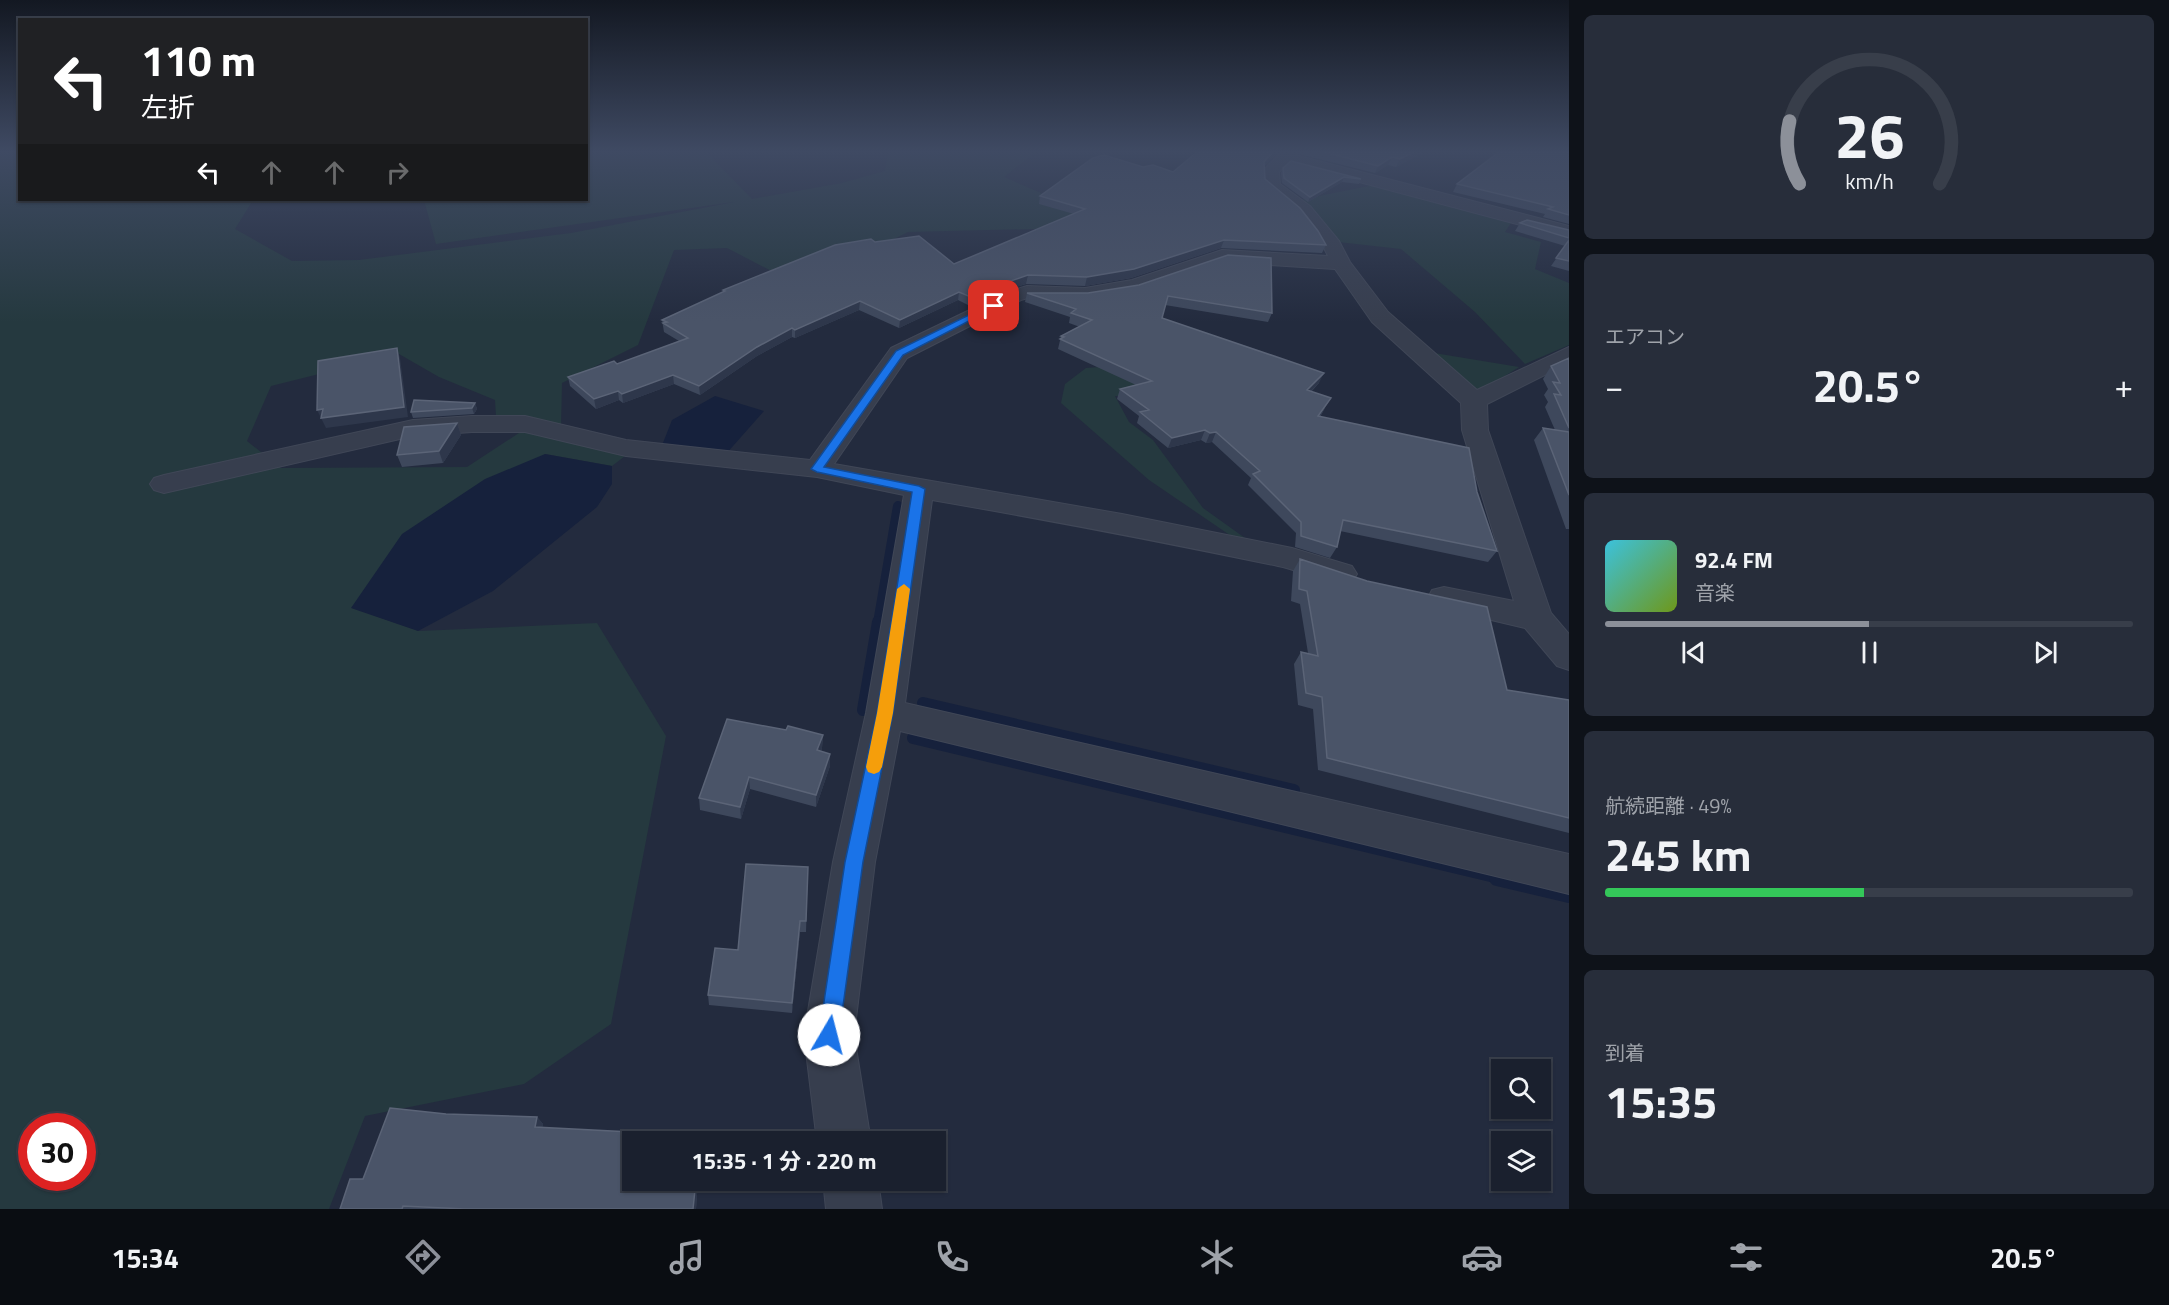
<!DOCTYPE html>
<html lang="ja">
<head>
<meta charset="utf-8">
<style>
  body { margin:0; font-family:"Titillium Web","Noto Sans JP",sans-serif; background:#272d3a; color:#f1f3f6; height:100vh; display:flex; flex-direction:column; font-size:22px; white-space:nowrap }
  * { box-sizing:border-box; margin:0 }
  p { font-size:20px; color:#9fa3aa }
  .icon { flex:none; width:33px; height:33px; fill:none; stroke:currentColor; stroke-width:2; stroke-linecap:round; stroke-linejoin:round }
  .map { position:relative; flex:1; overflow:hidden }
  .sheet { display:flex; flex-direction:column; gap:15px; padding:15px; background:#0e1219; width:600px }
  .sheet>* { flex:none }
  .banner { position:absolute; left:18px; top:18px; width:570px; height:183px; border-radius:0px; box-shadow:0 2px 4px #0004,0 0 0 2px #383e4a; background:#202124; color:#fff; overflow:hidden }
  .fabs { position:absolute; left:1491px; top:1059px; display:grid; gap:12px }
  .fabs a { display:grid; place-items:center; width:60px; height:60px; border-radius:0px; background:#1a202e; box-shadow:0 2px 4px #0004,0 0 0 2px #383e4a; font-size:30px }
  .speed { position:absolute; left:18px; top:1113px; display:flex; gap:12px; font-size:30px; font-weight:700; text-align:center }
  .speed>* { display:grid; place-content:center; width:78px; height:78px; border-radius:50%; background:#1a202e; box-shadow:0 2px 4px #0004,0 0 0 2px #383e4a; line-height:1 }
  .speed .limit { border:9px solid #d22; background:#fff; color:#111 }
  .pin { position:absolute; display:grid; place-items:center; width:51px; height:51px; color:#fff; margin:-26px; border-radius:12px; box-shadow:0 3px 9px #0006 }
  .me { position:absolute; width:66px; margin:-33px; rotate:8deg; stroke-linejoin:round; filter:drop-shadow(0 0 4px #0008) }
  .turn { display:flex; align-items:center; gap:21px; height:126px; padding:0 24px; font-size:27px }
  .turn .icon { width:78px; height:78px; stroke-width:2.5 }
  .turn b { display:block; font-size:42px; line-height:51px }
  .lanes { display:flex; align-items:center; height:57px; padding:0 24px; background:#0003; justify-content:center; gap:30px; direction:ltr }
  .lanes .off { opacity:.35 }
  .big { font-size:45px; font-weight:700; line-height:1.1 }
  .sheet .widget { flex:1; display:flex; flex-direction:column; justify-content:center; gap:9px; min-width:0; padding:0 21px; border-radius:9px; background:#272d3a }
  .sheet .dial { align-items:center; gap:0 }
  .dial svg { height:156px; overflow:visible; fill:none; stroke:#383e4a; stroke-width:7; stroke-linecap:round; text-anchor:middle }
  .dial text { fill:#f1f3f6; stroke:none }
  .song { display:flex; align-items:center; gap:18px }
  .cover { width:72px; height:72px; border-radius:9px; background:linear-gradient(135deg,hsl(190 70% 55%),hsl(80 70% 35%)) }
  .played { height:6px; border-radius:3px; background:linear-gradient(90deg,#8c9099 50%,#383e4a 50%) }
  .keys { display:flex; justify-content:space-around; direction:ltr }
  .heat { display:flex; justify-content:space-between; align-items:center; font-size:33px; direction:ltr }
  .charge { height:9px; border-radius:4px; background:linear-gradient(90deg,#34c759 49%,#383e4a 0) }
  .trip { position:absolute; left:622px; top:1131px; width:324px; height:60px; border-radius:0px; background:#1a202e; box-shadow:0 2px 4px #0004,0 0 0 2px #383e4a; font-weight:700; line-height:60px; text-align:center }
  .tabs { display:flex; height:96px; justify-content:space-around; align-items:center; background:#0a0d12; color:#9fa3aa }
  .tabs .icon { width:42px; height:42px }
  .tabs .selected { color:#8c9099 }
  .tabs b { font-size:27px; color:#f1f3f6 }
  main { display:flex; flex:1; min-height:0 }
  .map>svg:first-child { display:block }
  .green { fill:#25393f; fill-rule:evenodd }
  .water { fill:#16213c }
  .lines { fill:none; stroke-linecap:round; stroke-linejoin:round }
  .stream-far2 { stroke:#16213c; stroke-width:10 }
  .stream-far1 { stroke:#16213c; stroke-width:12 }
  .stream { stroke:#16213c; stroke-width:16 }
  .minor-casing { stroke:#404757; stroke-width:2 }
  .minor { fill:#373e4e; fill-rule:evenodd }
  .wall { fill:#3e485c }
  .shaded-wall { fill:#2e374b }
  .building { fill:#4a5468; stroke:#5b6477; stroke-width:1.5 }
  .route { fill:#1a73e8; stroke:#114b97; stroke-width:1.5 }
  .slow { fill:#f59e0b }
</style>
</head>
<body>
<main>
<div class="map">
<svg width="1569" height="1209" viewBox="0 0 1569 1209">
  <rect width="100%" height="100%" fill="#232b3e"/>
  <path class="green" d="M 0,152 L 19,152 L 20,200 L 253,200 L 235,229 L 292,261 L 359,260 L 571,233 L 734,202 L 436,244 L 424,200 L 586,200 L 587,155 L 607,152 L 706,152 L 752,199 L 842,183 L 885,171 L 888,152 L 1036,152 L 1004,177 L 1087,213 L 1075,228 L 908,232 L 874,249 L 785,278 L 727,248 L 674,250 L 638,345 L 562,383 L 561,427 L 496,417 L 495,400 L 439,377 L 399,354 L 271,386 L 247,441 L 281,468 L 467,467 L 522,431 L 567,442 L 629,453 L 612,466 L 545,454 L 352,608 L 419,631 L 597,623 L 666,736 L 611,1024 L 524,1084 L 365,1116 L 329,1209 L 0,1209 ZM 32,1126 L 82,1126 L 82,1178 L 32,1178 Z
    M 1379,184 L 1513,220 L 1505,232 L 1541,242 L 1535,269 L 1569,283 L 1569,345 L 1525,364 L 1475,312 L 1401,249 L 1338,242 L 1299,200 Z
    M 1422,351 L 1519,367 L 1483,390 L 1460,385 Z
    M 1127,365 L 1164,365 L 1139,396 L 1115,396 L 1129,422 L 1153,440 L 1203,508 L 1252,543 L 1237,540 L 1149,480 L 1061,403 L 1065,384 L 1086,368 Z"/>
  <path class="water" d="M 715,396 L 764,411 L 726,454 L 661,448 L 672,420 Z
    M 545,454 L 612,466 L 612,484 L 597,507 L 493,591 L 418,631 L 351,608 L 402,534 L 485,479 Z"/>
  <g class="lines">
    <path class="stream-far2" d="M 878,623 L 898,506"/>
    <path class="stream-far1" d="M 923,703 L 1294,790
      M 863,710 L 878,622
      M 913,738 L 1503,879"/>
    <path class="stream" d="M 1497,878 L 1569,895"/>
    <defs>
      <path id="minor" d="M 1281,152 L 1298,152 L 1295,155 L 1569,226 L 1569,238 L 1288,163 L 1279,172 L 1280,184 L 1310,206 L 1339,241 L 1350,262 L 1388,312 L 1477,390 L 1569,347 L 1569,363 L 1487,404 L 1488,430 L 1551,613 L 1569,634 L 1569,670 L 1557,666 L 1525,628 L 1432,606 L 1428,598 L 1432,590 L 1444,587 L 1514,601 L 1462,430 L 1461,403 L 1372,322 L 1335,269 L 1224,262 L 1136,292 L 1085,300 L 1028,298 L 1021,300 L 907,358 L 834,464 L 1122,514 L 1292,548 L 1352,566 L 1357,574 L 1352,582 C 1328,588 1302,570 1278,566 C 1163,542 1048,520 932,500 L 905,703 L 1569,854 L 1569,894 L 900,731 L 875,862 L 854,1035 L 871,1142 L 817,1142 L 804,1035 L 833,862 L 866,713 L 904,495 L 817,477 L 626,456 L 525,432 L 472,432 L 413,436 L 164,493 L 154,490 L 150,484 L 154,478 L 164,475 L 413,420 L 472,416 L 525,416 L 626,440 L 810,460 L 891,348 L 1007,292 L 1027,286 L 1085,288 L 1132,280 L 1222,250 L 1328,256 L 1323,246 L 1298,214 L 1264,186 L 1263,171 Z
        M 823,1180 L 878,1180 L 882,1209 L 826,1209 Z"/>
    </defs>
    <use href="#minor" class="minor-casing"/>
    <use href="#minor" class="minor"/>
  </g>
  <path class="wall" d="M 1197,152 L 1278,152 L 1264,166 L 1265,179 L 1326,245 L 1322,253 L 1221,248 L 1131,278 L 1085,286 L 1026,284 L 1006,290 L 972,307 L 958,300 L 899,328 L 859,310 L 795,338 L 792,337 L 757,356 L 700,395 L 674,384 L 623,403 L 619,400 L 596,409 L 570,386 L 568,377 L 617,364 L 679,341 L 664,332 L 662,320 L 723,292 L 723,290 L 875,242 L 954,264 L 1074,214 L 1039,204 L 1040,196 L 1143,167 L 1173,172 Z
    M 1299,152 L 1424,152 L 1396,167 L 1388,165 L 1375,173 L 1299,154 Z
    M 1569,152 L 1569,224 L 1543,217 L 1545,214 L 1453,192 L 1457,184 Z
    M 1283,168 L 1361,179 L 1359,184 L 1342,182 L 1308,202 L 1282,183 L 1281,173 Z
    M 1520,223 L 1569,230 L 1569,271 L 1551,266 L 1565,246 L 1515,231 Z
    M 1139,285 L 1272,313 L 1268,322 L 1165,305 L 1162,318 L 1319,383 L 1311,392 L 1325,408 L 1320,417 L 1477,492 L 1497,551 L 1488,562 L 1340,531 L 1337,547 L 1330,558 L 1295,547 L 1296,533 L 1248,485 L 1251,478 L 1212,442 L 1206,443 L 1201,440 L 1168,448 L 1137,423 L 1139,416 L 1117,399 L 1120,389 L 1136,385 L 1058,349 L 1061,336 L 1080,327 L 1069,323 L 1070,317 L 1025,302 L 1027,293 L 1088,293 Z
    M 1569,358 L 1569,529 L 1566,529 L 1534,440 L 1543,428 L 1555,430 L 1545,407 L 1548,402 L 1544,395 L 1548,389 L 1543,379 L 1551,366 Z
    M 475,403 L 477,409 L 474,414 L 413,418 L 411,412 Z
    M 457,423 L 461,435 L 443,463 L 402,467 L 397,455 Z
    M 1300,559 L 1507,690 L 1569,700 L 1569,833 L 1318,770 L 1313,709 L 1298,705 L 1294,664 L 1301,652 L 1308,653 L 1300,604 L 1291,601 L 1293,571 Z
    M 786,730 L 823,735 L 822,748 L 821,751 L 830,766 L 816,807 L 750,789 L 741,819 L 700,810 L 699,798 Z
    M 808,867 L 806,932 L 800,932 L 792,1013 L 709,1005 L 708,995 L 738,950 Z
    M 446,1114 L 537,1117 L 543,1124 L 542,1128 L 631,1132 L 635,1139 L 634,1142 L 633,1142 L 633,1180 L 698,1180 L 696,1209 L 340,1209 Z"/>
  <path class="shaded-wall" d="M 1273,152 L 1278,152 L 1261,169 L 1264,162 Z
    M 1414,152 L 1424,152 L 1396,167 L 1400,159 Z
    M 1392,157 L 1388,165 L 1375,173 L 1378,166 Z
    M 1344,177 L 1342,182 L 1308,202 L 1310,197 Z
    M 1224,240 L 1221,248 L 1131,278 L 1085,286 L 1087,277 Z
    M 1028,275 L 1026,284 L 1006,290 L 972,307 L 973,298 L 1008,282 Z
    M 959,292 L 958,300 L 899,328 L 900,320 Z
    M 860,301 L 859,310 L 795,338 L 795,330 Z
    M 792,328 L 792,337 L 757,356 L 700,395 L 699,386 L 757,347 Z
    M 397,348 L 400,358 L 408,417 L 326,428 L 317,410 L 323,409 Z
    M 1324,373 L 1319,383 L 1302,400 L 1307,390 Z
    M 673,375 L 674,384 L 623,403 L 622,394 Z
    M 618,391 L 619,400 L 596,409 L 594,399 Z
    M 1331,398 L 1325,408 L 1313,426 L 1318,416 Z
    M 475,403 L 477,409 L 474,414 L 472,408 Z
    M 457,423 L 461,435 L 443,463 L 439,451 Z
    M 1205,430 L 1201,440 L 1168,448 L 1172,438 Z
    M 1216,432 L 1212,442 L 1206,443 L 1210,433 Z
    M 823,735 L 822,748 L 817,763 L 817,750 Z
    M 830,754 L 830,766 L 816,807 L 816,795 Z
    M 749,777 L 750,789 L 741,819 L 740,807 Z
    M 800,921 L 800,932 L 792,1013 L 792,1003 Z
    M 537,1117 L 543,1124 L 540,1135 L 535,1127 Z
    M 631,1132 L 635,1139 L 634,1142 L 633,1142 L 633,1151 L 630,1145 Z
    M 696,1180 L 698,1180 L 696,1209 L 693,1209 Z"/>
  <path class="building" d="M 1197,152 L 1273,152 L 1264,162 L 1265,179 L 1300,208 L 1318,231 L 1326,245 L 1224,240 L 1134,269 L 1087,277 L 1028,275 L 1008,282 L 973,298 L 959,292 L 900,320 L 860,301 L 795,330 L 792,328 L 757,347 L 699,386 L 673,375 L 622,394 L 618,391 L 594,399 L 568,377 L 614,361 L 617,364 L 688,338 L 663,323 L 667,322 L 662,320 L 725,291 L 723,290 L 835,245 L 871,239 L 875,242 L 919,236 L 954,264 L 1085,209 L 1040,196 L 1093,158 L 1104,155 L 1143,167 L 1153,165 L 1173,172 Z
    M 1324,152 L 1414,152 L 1400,159 L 1392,157 L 1378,166 Z
    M 1499,152 L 1569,152 L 1569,215 L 1548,209 L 1553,207 L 1457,184 Z
    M 1291,161 L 1361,179 L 1344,177 L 1310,197 L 1284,178 L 1283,168 Z
    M 1527,220 L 1569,230 L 1569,238 L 1520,223 Z
    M 1569,240 L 1569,261 L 1556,258 Z
    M 1228,255 L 1271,258 L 1272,313 L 1168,296 L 1162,318 L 1324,373 L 1307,390 L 1331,398 L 1318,416 L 1469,448 L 1477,492 L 1497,551 L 1343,520 L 1337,547 L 1301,536 L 1301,522 L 1253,474 L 1260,471 L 1216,432 L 1210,433 L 1205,430 L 1172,438 L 1140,412 L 1149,410 L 1120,389 L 1152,381 L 1060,339 L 1064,337 L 1061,336 L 1092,320 L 1071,313 L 1076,309 L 1027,293 L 1088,293 L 1139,285 Z
    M 397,348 L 404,407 L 321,418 L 323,409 L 317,410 L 318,361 Z
    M 1569,358 L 1569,428 L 1554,394 L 1561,395 L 1553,382 L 1560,383 L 1551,366 Z
    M 414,400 L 475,403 L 472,408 L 411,412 Z
    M 457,423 L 439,451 L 397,455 L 404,427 Z
    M 1543,428 L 1569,432 L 1569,495 Z
    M 1300,559 L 1367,581 L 1487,607 L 1507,690 L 1569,700 L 1569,818 L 1327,758 L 1322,697 L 1306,693 L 1301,652 L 1318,656 L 1307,591 L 1299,589 Z
    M 727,719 L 786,730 L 788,726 L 823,735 L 817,750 L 830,754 L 816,795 L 749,777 L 740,807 L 699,798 Z
    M 746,864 L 808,867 L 806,921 L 800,921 L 792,1003 L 708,995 L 715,948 L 738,950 Z
    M 390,1108 L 446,1114 L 537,1117 L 535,1127 L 631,1132 L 630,1145 L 633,1145 L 633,1180 L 696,1180 L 693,1209 L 465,1209 L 403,1206 L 402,1209 L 340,1209 L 350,1179 L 363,1179 Z"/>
  <linearGradient id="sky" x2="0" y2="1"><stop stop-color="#131822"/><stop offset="0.47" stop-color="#3f4a63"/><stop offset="1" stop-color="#3f4a63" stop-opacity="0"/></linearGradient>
  <rect width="1569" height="322" fill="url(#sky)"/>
  <path class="route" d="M 991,304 L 998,306 L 903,355 L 824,467 L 919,486 L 925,489 L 893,713 L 863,862 L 839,1035 L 836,1042 L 829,1045 L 822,1042 L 819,1035 L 845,862 L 877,713 L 912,492 L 817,472 L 811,469 L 896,351 Z"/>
  <path class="slow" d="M 904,584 L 910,589 L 893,713 L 882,767 L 879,772 L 874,774 L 868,772 L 866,767 L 877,713 L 897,589 Z"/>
</svg>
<div class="fabs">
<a><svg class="icon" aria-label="search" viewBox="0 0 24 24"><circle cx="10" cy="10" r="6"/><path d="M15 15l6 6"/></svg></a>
<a><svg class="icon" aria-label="layers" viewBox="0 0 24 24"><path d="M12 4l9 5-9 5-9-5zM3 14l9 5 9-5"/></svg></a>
</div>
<div class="speed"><div class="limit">30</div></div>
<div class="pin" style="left:994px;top:306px;background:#d93025"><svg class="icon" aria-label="arrive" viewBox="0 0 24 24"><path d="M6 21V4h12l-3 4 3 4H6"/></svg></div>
<svg class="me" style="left:829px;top:1035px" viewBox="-20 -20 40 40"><circle r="19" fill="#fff"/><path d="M0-13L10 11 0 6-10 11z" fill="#1a73e8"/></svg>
<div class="trip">15:35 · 1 分 · 220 m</div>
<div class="banner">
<div class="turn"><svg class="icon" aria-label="left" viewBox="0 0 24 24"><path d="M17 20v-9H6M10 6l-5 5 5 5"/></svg><div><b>110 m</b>左折</div></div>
<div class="lanes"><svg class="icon" aria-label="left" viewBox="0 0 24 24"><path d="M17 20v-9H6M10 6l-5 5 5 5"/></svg><svg class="icon off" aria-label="ahead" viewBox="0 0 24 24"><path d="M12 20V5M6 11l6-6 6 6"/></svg><svg class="icon off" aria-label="ahead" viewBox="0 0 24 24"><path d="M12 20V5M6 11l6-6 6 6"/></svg><svg class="icon off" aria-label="right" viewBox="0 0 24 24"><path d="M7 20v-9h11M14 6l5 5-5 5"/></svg></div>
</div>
</div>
<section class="sheet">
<div class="widget dial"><svg viewBox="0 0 100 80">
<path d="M14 69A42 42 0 1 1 86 69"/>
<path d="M14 69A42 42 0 0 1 9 37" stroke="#8c9099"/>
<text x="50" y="56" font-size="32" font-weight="700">26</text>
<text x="50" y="72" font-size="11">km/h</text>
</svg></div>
<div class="widget"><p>エアコン</p>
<div class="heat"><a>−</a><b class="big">20.5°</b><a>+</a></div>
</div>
<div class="widget">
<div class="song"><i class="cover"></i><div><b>92.4 FM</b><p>音楽</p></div></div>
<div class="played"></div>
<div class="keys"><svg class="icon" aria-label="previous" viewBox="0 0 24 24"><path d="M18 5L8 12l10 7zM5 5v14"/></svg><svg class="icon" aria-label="pause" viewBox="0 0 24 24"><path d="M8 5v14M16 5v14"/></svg><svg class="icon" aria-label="next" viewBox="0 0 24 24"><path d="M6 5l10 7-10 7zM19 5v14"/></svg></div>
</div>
<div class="widget"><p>航続距離 · 49%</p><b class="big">245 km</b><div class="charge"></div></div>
<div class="widget"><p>到着</p><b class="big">15:35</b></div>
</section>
</main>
<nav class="tabs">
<b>15:34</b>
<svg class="icon selected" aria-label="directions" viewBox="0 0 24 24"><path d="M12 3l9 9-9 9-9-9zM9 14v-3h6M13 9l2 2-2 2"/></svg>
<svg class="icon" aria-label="music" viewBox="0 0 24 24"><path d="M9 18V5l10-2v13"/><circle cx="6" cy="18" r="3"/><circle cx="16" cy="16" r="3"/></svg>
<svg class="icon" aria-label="phone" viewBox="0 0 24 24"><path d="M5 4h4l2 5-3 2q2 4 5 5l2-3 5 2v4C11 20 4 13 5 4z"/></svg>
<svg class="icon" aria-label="climate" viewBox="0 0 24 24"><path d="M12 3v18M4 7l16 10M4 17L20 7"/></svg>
<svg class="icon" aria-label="car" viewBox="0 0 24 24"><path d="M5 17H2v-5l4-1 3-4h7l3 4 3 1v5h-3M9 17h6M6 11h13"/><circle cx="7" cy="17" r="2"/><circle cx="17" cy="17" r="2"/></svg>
<svg class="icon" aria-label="filters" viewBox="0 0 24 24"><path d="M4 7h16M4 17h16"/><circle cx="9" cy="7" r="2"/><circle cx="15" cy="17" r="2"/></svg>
<b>20.5°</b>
</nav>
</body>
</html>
